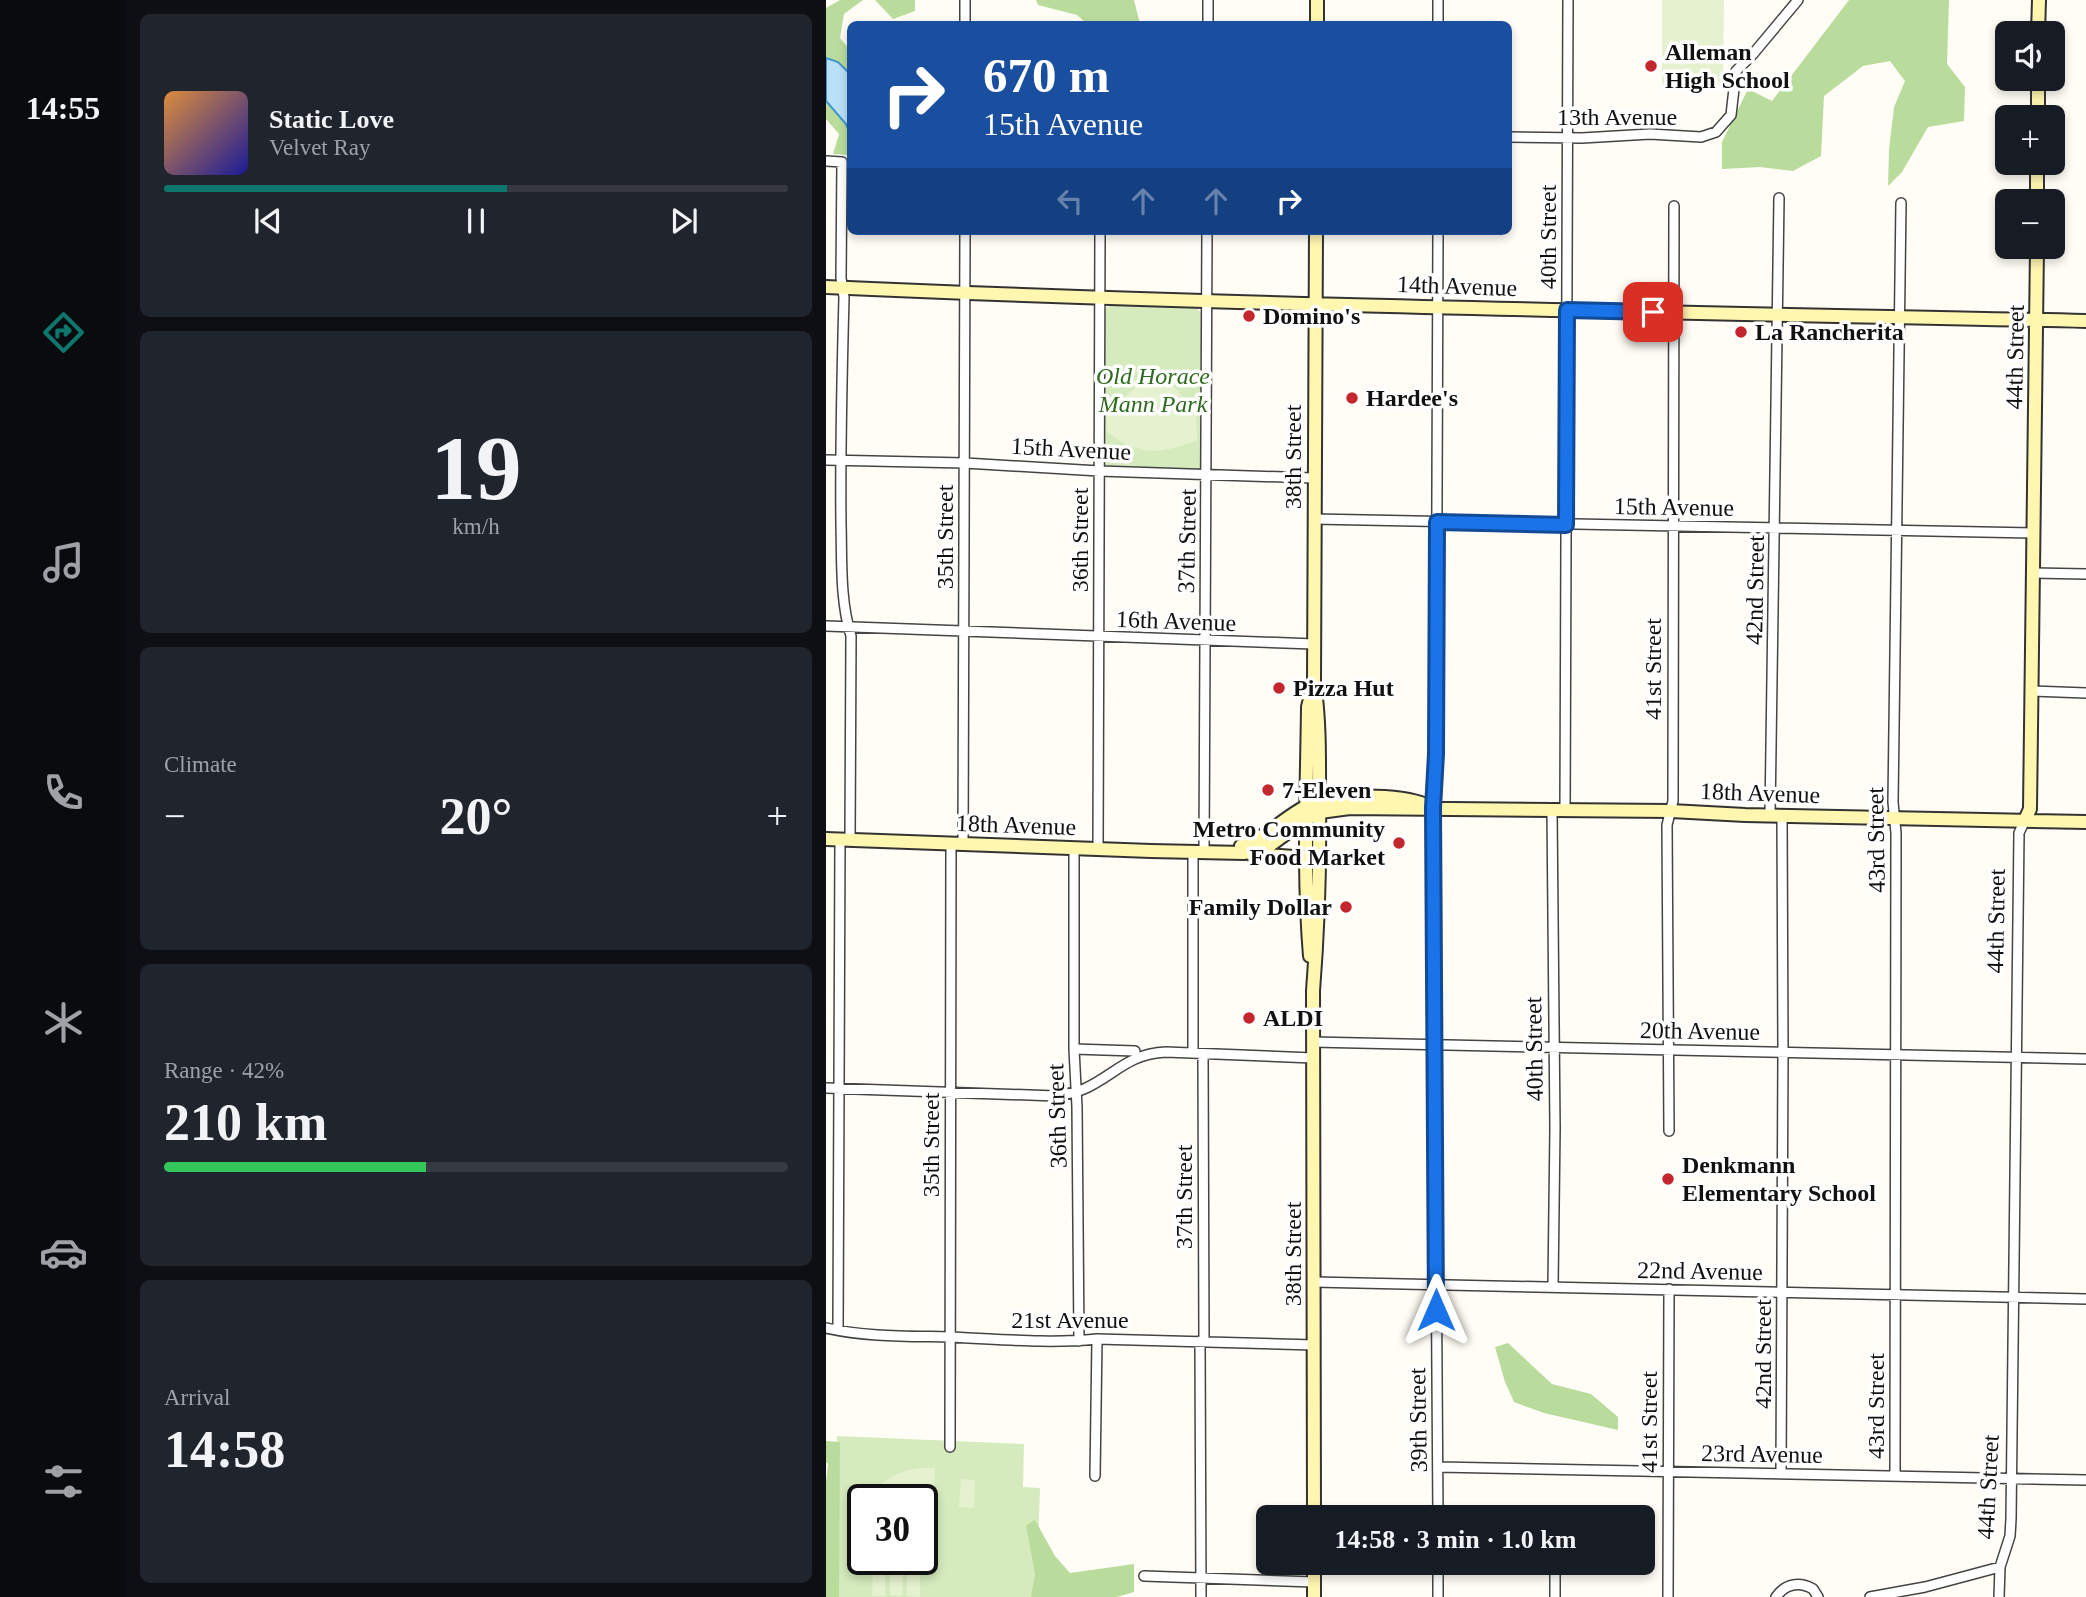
<!DOCTYPE html>
<html lang="en">
<head>
<meta charset="utf-8">
<style>
  body { margin:0; font-family:Georgia,serif; background:#20242c; color:#f1f3f6; height:100vh; display:flex; flex-direction:column; font-size:26px; white-space:nowrap }
  * { box-sizing:border-box; margin:0 }
  p { font-size:23px; color:#9ea1a6 }
  .icon { flex:none; width:38px; height:38px; fill:none; stroke:currentColor; stroke-width:2; stroke-linecap:round; stroke-linejoin:round }
  .map { position:relative; flex:1; overflow:hidden }
  .drawer { display:flex; flex-direction:column; gap:14px; padding:14px; background:#0d0f14; width:700px }
  .drawer>* { flex:none }
  .banner { position:absolute; left:21px; top:21px; width:665px; height:214px; border-radius:10px; box-shadow:0 4px 10px #0003; background:#1a4fa0; color:#fff; overflow:hidden }
  .tools { position:absolute; left:1169px; top:21px; display:grid; gap:14px }
  .tools a { display:grid; place-items:center; width:70px; height:70px; border-radius:10px; background:#171b24; box-shadow:0 4px 10px #0003; font-size:35px }
  .speed { position:absolute; left:21px; top:1484px; display:flex; gap:14px; font-size:35px; font-weight:700; text-align:center }
  .speed>* { display:grid; place-content:center; width:91px; height:91px; border-radius:50%; background:#171b24; box-shadow:0 4px 10px #0003; line-height:1 }
  .speed .limit { border:4px solid #111; border-radius:10px; background:#fff; color:#111 }
  .pin { position:absolute; display:grid; place-items:center; width:60px; height:60px; color:#fff; margin:-30px; border-radius:14px; box-shadow:0 4px 10px #0006 }
  .me { position:absolute; width:77px; margin:-38px; rotate:0deg; stroke-linejoin:round; filter:drop-shadow(0 0 5px #0008) }
  .turn { display:flex; align-items:center; gap:24px; height:147px; padding:0 21px; font-size:32px }
  .turn .icon { width:91px; height:91px; stroke-width:2.5 }
  .turn b { display:block; font-size:49px; line-height:60px }
  .lanes { display:flex; align-items:center; height:66px; padding:0 21px; background:#0003; justify-content:center; gap:35px; direction:ltr }
  .lanes .off { opacity:.35 }
  .big { font-size:52px; font-weight:800; line-height:1.1 }
  .drawer .tile { flex:1; display:flex; flex-direction:column; justify-content:center; gap:10px; min-width:0; padding:0 24px; border-radius:10px; background:#20242c }
  .drawer .dial { align-items:center; gap:0 }
  .dial b { font-size:91px; line-height:1 }
  .song { display:flex; align-items:center; gap:21px }
  .cover { width:84px; height:84px; border-radius:10px; background:linear-gradient(135deg,hsl(30 70% 55%),hsl(240 70% 35%)) }
  .played { height:7px; border-radius:4px; background:linear-gradient(90deg,#0f766e 55%,#363941 55%) }
  .keys { display:flex; justify-content:space-around; direction:ltr }
  .heat { display:flex; justify-content:space-between; align-items:center; font-size:38px; direction:ltr }
  .charge { height:10px; border-radius:5px; background:linear-gradient(90deg,#34c759 42%,#363941 0) }
  .trip { position:absolute; left:430px; top:1505px; width:399px; height:70px; border-radius:10px; background:#171b24; box-shadow:0 4px 10px #0003; font-weight:800; line-height:70px; text-align:center }
  main { display:flex; flex:1; min-height:0 }
  .tab-bar { display:flex; flex-direction:column; width:126px; justify-content:space-around; align-items:center; background:#090b0e; color:#9ea1a6 }
  .tab-bar .icon { width:49px; height:49px }
  .tab-bar .selected { color:#0f766e }
  .tab-bar b { font-size:32px; color:#f1f3f6 }
  .map>svg:first-child { display:block }
  .green { fill:#d5ebbd; fill-rule:evenodd }
  .forest { fill:#b9dc9c }
  .pitch { fill:#e6f2cf }
  .water { fill:#b9e0f7; stroke:#3f96cf; stroke-width:2 }
  .lines { fill:none; stroke-linecap:round; stroke-linejoin:round }
  .street-casing { stroke:#444; stroke-width:12 }
  .secondary-casing { stroke:#333; stroke-width:16 }
  .street { stroke:#fff; stroke-width:9 }
  .secondary { stroke:#fff6b0; stroke-width:12 }
  .route-casing { stroke:#114b97; stroke-width:18 }
  .route { stroke:#1a73e8; stroke-width:12 }
  .poi-dot { fill:#c4262e; stroke:#fff; stroke-width:2.5 }
  .labels { text-anchor:middle; stroke-width:7; stroke-linejoin:round; paint-order:stroke }
  .poi-label { font-size:24px; font-weight:bold; fill:#111; stroke:#fff; text-anchor:start }
  .street-label { font-size:24px; fill:#111; stroke:#fff }
  .park-label { font-size:24px; font-style:italic; fill:#2f6b1f; stroke:#fff }
</style>
</head>
<body>
<main>
<nav class="tab-bar">
<b>14:55</b>
<svg class="icon selected" aria-label="directions" viewBox="0 0 24 24"><path d="M12 3l9 9-9 9-9-9zM9 14v-3h6M13 9l2 2-2 2"/></svg>
<svg class="icon" aria-label="music" viewBox="0 0 24 24"><path d="M9 18V5l10-2v13"/><circle cx="6" cy="18" r="3"/><circle cx="16" cy="16" r="3"/></svg>
<svg class="icon" aria-label="phone" viewBox="0 0 24 24"><path d="M5 4h4l2 5-3 2q2 4 5 5l2-3 5 2v4C11 20 4 13 5 4z"/></svg>
<svg class="icon" aria-label="climate" viewBox="0 0 24 24"><path d="M12 3v18M4 7l16 10M4 17L20 7"/></svg>
<svg class="icon" aria-label="car" viewBox="0 0 24 24"><path d="M5 17H2v-5l4-1 3-4h7l3 4 3 1v5h-3M9 17h6M6 11h13"/><circle cx="7" cy="17" r="2"/><circle cx="17" cy="17" r="2"/></svg>
<svg class="icon" aria-label="filters" viewBox="0 0 24 24"><path d="M4 7h16M4 17h16"/><circle cx="9" cy="7" r="2"/><circle cx="15" cy="17" r="2"/></svg>
</nav>
<section class="drawer">
<div class="tile">
<div class="song"><i class="cover"></i><div><b>Static Love</b><p>Velvet Ray</p></div></div>
<div class="played"></div>
<div class="keys"><svg class="icon" aria-label="previous" viewBox="0 0 24 24"><path d="M18 5L8 12l10 7zM5 5v14"/></svg><svg class="icon" aria-label="pause" viewBox="0 0 24 24"><path d="M8 5v14M16 5v14"/></svg><svg class="icon" aria-label="next" viewBox="0 0 24 24"><path d="M6 5l10 7-10 7zM19 5v14"/></svg></div>
</div>
<div class="tile dial"><b>19</b><p>km/h</p></div>
<div class="tile"><p>Climate</p>
<div class="heat"><a>−</a><b class="big">20°</b><a>+</a></div>
</div>
<div class="tile"><p>Range · 42%</p><b class="big">210 km</b><div class="charge"></div></div>
<div class="tile"><p>Arrival</p><b class="big">14:58</b></div>
</section>
<div class="map">
<svg width="1260" height="1597" viewBox="0 0 1260 1597">
  <rect width="100%" height="100%" fill="#fffdf5"/>
  <path class="green" d="M 287,305 L 370,308 L 376,313 L 376,465 L 373,470 L 282,467 L 279,465 L 279,308 Z
    M 11,1436 L 198,1444 L 197,1487 L 214,1488 L 210,1597 L 9,1597 ZM 37,1500 L 96,1500 L 96,1559 L 37,1559 Z"/>
  <path class="forest" d="M 14,0 L 37,0 L 18,14 L 14,38 L 24,50 L 24,202 L 20,201 L 21,155 L 7,154 L 13,134 L 0,119 L 0,8 Z
    M 49,0 L 89,0 L 89,11 L 67,19 Z
    M 210,0 L 308,0 L 314,24 L 261,24 L 251,15 L 212,5 Z
    M 1023,0 L 1123,0 L 1121,64 L 1139,87 L 1138,121 L 1102,127 L 1076,172 L 1062,186 L 1063,150 L 1068,107 L 1079,81 L 1064,61 L 1037,66 L 998,96 L 995,156 L 967,171 L 934,167 L 896,169 L 896,142 L 922,89 L 946,101 Z
    M 682,1343 L 726,1384 L 765,1394 L 792,1417 L 792,1430 L 718,1413 L 688,1402 L 679,1382 L 669,1347 Z
    M 0,1441 L 14,1442 L 13,1597 L 0,1597 L 0,1482 L 2,1464 L 0,1462 Z
    M 209,1520 L 229,1556 L 244,1573 L 308,1564 L 308,1592 L 291,1597 L 205,1597 L 209,1574 L 200,1525 Z"/>
  <path class="pitch" d="M 836,0 L 898,0 L 897,85 L 836,85 Z
    M 327,371 L 334,371 L 370,412 L 371,440 C 336,454 312,457 281,432 L 281,414 Z
    M 97,1468 L 109,1468 L 107,1541 L 100,1548 L 96,1548 L 96,1500 L 40,1500 C 54,1480 73,1470 97,1468 Z
    M 135,1479 L 149,1480 L 148,1508 L 133,1507 Z
    M 47,1568 L 59,1568 L 59,1596 L 46,1596 Z
    M 64,1568 L 77,1568 L 76,1596 L 64,1595 Z
    M 81,1568 L 94,1569 L 94,1597 L 81,1596 Z"/>
  <path class="water" d="M 0,58 L 12,62 L 24,74 L 24,134 L 20,124 L 0,101 Z"/>
  <g class="lines">
    <defs>
      <path id="street" d="M 139,24 L 139,0
        M 382,24 L 382,0
        M 612,24 L 612,0
        M 682,137 L 756,138 L 824,134 L 875,137 L 890,132 L 905,115 L 910,71 L 927,54 L 972,0
        M 0,161 L 16,162 L 15,278 L 18,297 C 16,373 14,448 15,524 C 16,561 14,601 25,636 L 24,840
        M 0,460 L 139,463 L 273,471 L 488,478
        M 488,519 L 1207,533
        M 1207,573 L 1260,574
        M 0,626 L 488,644
        M 1205,691 L 1260,693
        M 726,810 L 729,1128 L 727,1286
        M 739,811 L 742,0
        M 944,815 L 953,198
        M 137,844 L 139,231
        M 248,848 L 248,1049 L 251,1107 L 253,1341
        M 272,849 L 274,231
        M 367,852 L 367,1053
        M 378,852 L 381,231
        M 487,1042 L 1260,1059
        M 248,1049 L 309,1051
        M 377,1054 L 378,1341
        M 0,1088 L 230,1096 C 239,1094 249,1093 258,1089 C 289,1075 301,1054 340,1052 L 487,1058
        M 843,1131 L 841,825 L 847,801 L 848,206
        M 488,1282 L 1260,1299
        M 0,1328 C 41,1337 82,1336 124,1337 C 173,1339 222,1344 271,1339 L 488,1345
        M 12,1330 L 14,839
        M 374,1341 L 375,1597
        M 124,1447 L 125,843
        M 612,1467 L 1260,1480
        M 955,1473 L 957,1052 L 956,816
        M 269,1476 L 271,1339
        M 1069,1476 L 1070,833 L 1067,802 L 1075,203
        M 612,1517 L 607,808 L 610,755 L 612,231
        M 318,1576 L 488,1582
        M 612,1597 L 612,1563
        M 729,1597 L 729,1574
        M 842,1597 L 843,1289
        M 950,1597 C 959,1584 973,1581 987,1589 L 992,1597
        M 1044,1597 L 1099,1587 L 1174,1567
        M 1173,1597 L 1174,1567 L 1184,1536 L 1185,1519 L 1193,833 L 1199,820"/>
      <path id="secondary" d="M 491,24 L 491,0
        M 1212,33 L 1213,0
        M 1212,117 L 1212,79
        M 1211,201 L 1211,163
        M 0,287 C 420,306 840,312 1260,321
        M 1199,820 L 1204,809 L 1211,247
        M 0,839 L 325,851 L 418,853 L 443,846 L 480,819 L 494,812 L 524,808 L 845,811 L 919,815 L 1260,822
        M 415,846 C 441,838 457,818 481,806 C 506,793 574,794 600,805
        M 425,854 L 468,857 L 478,861 L 480,868
        M 484,956 C 477,873 481,790 482,707 L 486,691
        M 488,1517 L 487,991 C 492,928 494,865 493,801 C 493,762 494,722 488,682 L 490,231
        M 488,1563 L 488,1597"/>
    </defs>
    <use href="#street" class="street-casing"/>
    <use href="#secondary" class="secondary-casing"/>
    <use href="#street" class="street"/>
    <use href="#secondary" class="secondary"/>
  </g>
  <g class="lines">
    <defs>
      <path id="route" d="M 610,1310 L 607,808 L 610,754 L 611,522 L 740,525 L 741,310 L 827,312"/>
    </defs>
    <use href="#route" class="route-casing"/>
    <use href="#route" class="route"/>
  </g>
  <g class="poi-dot">
    <circle cx="825" cy="66" r="7"/>
    <circle cx="423" cy="316" r="7"/>
    <circle cx="915" cy="332" r="7"/>
    <circle cx="526" cy="398" r="7"/>
    <circle cx="453" cy="688" r="7"/>
    <circle cx="442" cy="790" r="7"/>
    <circle cx="573" cy="843" r="7"/>
    <circle cx="520" cy="907" r="7"/>
    <circle cx="423" cy="1018" r="7"/>
    <circle cx="842" cy="1179" r="7"/>
  </g>
  <g class="labels">
    <g class="poi-label">
      <text x="839" y="60">Alleman<tspan x="839" dy="28">High School</tspan></text>
      <text x="437" y="324">Domino's</text>
      <text x="929" y="340">La Rancherita</text>
      <text x="540" y="406">Hardee's</text>
      <text x="467" y="696">Pizza Hut</text>
      <text x="456" y="798">7-Eleven</text>
      <text x="559" y="837" text-anchor="end">Metro Community<tspan x="559" dy="28">Food Market</tspan></text>
      <text x="506" y="915" text-anchor="end">Family Dollar</text>
      <text x="437" y="1026">ALDI</text>
      <text x="856" y="1173">Denkmann<tspan x="856" dy="28">Elementary School</tspan></text>
    </g>
    <g class="street-label">
      <text x="791" y="125">13th Avenue</text>
      <text transform="translate(722 237) rotate(-90)" y="8">40th Street</text>
      <text transform="translate(631 286) rotate(2)" y="8">14th Avenue</text>
      <text transform="translate(1189 357) rotate(-89)" y="8">44th Street</text>
      <text transform="translate(245 449) rotate(3)" y="8">15th Avenue</text>
      <text transform="translate(467 457) rotate(-90)" y="8">38th Street</text>
      <text transform="translate(848 507) rotate(1)" y="8">15th Avenue</text>
      <text transform="translate(119 537) rotate(-90)" y="8">35th Street</text>
      <text transform="translate(254 540) rotate(-90)" y="8">36th Street</text>
      <text transform="translate(361 541) rotate(-89)" y="8">37th Street</text>
      <text transform="translate(929 590) rotate(-89)" y="8">42nd Street</text>
      <text transform="translate(350 621) rotate(2)" y="8">16th Avenue</text>
      <text transform="translate(827 669) rotate(-90)" y="8">41st Street</text>
      <text transform="translate(934 793) rotate(2)" y="8">18th Avenue</text>
      <text transform="translate(190 825) rotate(2)" y="8">18th Avenue</text>
      <text transform="translate(1050 840) rotate(-91)" y="8">43rd Street</text>
      <text transform="translate(1170 921) rotate(-89)" y="8">44th Street</text>
      <text transform="translate(874 1031) rotate(1)" y="8">20th Avenue</text>
      <text transform="translate(708 1049) rotate(-91)" y="8">40th Street</text>
      <text transform="translate(231 1116) rotate(-92)" y="8">36th Street</text>
      <text transform="translate(105 1145) rotate(-90)" y="8">35th Street</text>
      <text transform="translate(358 1197) rotate(-90)" y="8">37th Street</text>
      <text transform="translate(467 1254) rotate(-90)" y="8">38th Street</text>
      <text transform="translate(874 1271) rotate(1)" y="8">22nd Avenue</text>
      <text x="244" y="1328">21st Avenue</text>
      <text transform="translate(937 1354) rotate(-90)" y="8">42nd Street</text>
      <text transform="translate(1050 1406) rotate(-90)" y="8">43rd Street</text>
      <text transform="translate(592 1420) rotate(-91)" y="8">39th Street</text>
      <text transform="translate(823 1422) rotate(-90)" y="8">41st Street</text>
      <text transform="translate(936 1454) rotate(1)" y="8">23rd Avenue</text>
      <text transform="translate(1162 1487) rotate(-87)" y="8">44th Street</text>
    </g>
    <g class="park-label">
      <text x="327" y="384">Old Horace<tspan x="327" dy="28">Mann Park</tspan></text>
    </g>
  </g>
</svg>
<div class="tools">
<a><svg class="icon" aria-label="sound" viewBox="0 0 24 24"><path d="M4 9h4l5-4v14l-5-4H4zM17 9q2 3 0 6"/></svg></a>
<a>+</a>
<a>−</a>
</div>
<div class="speed"><div class="limit">30</div></div>
<div class="pin" style="left:827px;top:312px;background:#d93025"><svg class="icon" aria-label="arrive" viewBox="0 0 24 24"><path d="M6 21V4h12l-3 4 3 4H6"/></svg></div>
<svg class="me" style="left:610px;top:1310px" viewBox="-20 -20 40 40"><path d="M0-17L14 15 0 8-14 15z" fill="#1a73e8" stroke="#fff" stroke-width="4"/></svg>
<div class="trip">14:58 · 3 min · 1.0 km</div>
<div class="banner">
<div class="turn"><svg class="icon" aria-label="right" viewBox="0 0 24 24"><path d="M7 20v-9h11M14 6l5 5-5 5"/></svg><div><b>670 m</b>15th Avenue</div></div>
<div class="lanes"><svg class="icon off" aria-label="left" viewBox="0 0 24 24"><path d="M17 20v-9H6M10 6l-5 5 5 5"/></svg><svg class="icon off" aria-label="ahead" viewBox="0 0 24 24"><path d="M12 20V5M6 11l6-6 6 6"/></svg><svg class="icon off" aria-label="ahead" viewBox="0 0 24 24"><path d="M12 20V5M6 11l6-6 6 6"/></svg><svg class="icon" aria-label="right" viewBox="0 0 24 24"><path d="M7 20v-9h11M14 6l5 5-5 5"/></svg></div>
</div>
</div>
</main>
</body>
</html>
